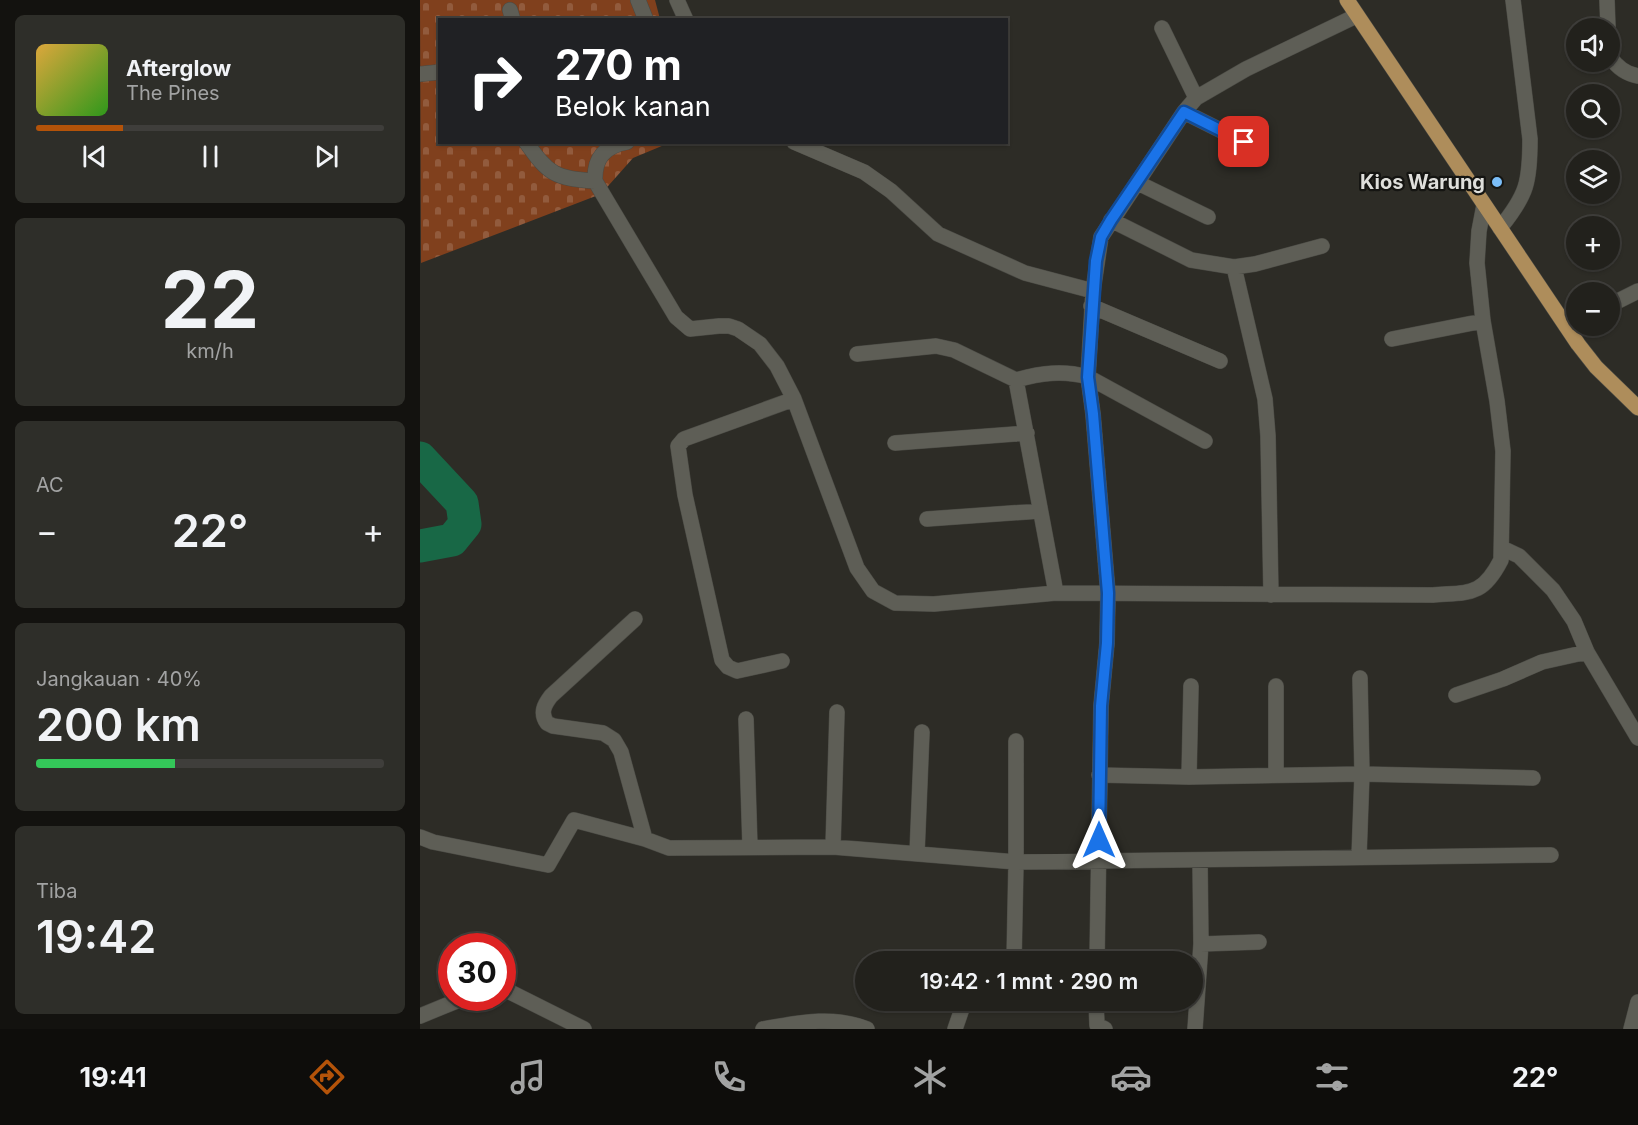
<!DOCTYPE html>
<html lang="id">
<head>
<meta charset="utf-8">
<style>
  body { margin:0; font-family:Inter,sans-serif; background:#2e2e29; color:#f1f3f6; height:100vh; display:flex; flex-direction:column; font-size:22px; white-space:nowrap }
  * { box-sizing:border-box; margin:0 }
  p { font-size:20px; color:#a2a3a3 }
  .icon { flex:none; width:33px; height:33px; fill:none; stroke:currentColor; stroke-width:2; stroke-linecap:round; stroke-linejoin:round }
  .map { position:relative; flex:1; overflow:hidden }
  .drawer { display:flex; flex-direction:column; gap:15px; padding:15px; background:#13120f; width:420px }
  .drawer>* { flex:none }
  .guide { position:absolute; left:18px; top:18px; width:570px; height:126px; border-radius:0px; box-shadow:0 2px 4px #0004,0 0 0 2px #3f3e3b; background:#202124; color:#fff; overflow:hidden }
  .controls { position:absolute; left:1146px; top:18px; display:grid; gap:12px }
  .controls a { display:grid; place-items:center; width:54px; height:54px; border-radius:50%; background:#22211c; box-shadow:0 2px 4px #0004,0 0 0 2px #3f3e3b; font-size:30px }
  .speed { position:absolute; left:18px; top:933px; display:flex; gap:12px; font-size:30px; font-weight:700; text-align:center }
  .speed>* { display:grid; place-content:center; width:78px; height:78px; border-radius:50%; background:#22211c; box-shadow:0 2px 4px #0004,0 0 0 2px #3f3e3b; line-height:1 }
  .speed .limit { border:9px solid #d22; background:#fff; color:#111 }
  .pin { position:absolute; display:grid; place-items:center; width:51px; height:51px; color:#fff; margin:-26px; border-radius:12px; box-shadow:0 3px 9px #0006 }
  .me { position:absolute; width:66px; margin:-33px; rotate:0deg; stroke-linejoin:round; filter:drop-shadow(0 0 4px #0008) }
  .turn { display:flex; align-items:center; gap:21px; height:126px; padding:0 18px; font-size:27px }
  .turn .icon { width:78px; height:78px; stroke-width:2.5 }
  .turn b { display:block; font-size:42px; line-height:51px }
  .big { font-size:45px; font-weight:600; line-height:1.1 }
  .drawer .tile { flex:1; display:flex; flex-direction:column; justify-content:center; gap:9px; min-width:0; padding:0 21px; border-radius:9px; background:#2e2e29 }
  .drawer .dial { align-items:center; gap:0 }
  .dial b { font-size:78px; line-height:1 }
  .song { display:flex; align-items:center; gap:18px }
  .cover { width:72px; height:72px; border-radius:9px; background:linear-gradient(135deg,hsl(40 70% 55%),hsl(110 70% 35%)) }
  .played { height:6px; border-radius:3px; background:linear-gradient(90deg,#b45309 25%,#3f3e3b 25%) }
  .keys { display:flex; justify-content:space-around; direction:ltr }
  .heat { display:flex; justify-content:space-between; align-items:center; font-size:33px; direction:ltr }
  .charge { height:9px; border-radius:4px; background:linear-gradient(90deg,#34c759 40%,#3f3e3b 0) }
  .trip { position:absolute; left:435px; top:951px; width:348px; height:60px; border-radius:30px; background:#22211c; box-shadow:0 2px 4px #0004,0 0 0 2px #3f3e3b; font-weight:600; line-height:60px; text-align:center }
  .menu { display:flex; height:96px; justify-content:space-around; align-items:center; background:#0e0d0b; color:#a2a3a3 }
  .menu .icon { width:42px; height:42px }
  .menu .active { color:#b45309 }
  .menu b { font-size:27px; color:#f1f3f6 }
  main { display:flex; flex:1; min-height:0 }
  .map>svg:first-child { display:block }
  .cemetery { fill:url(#cemetery-stones) }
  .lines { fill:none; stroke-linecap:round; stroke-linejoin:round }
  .river { stroke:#186846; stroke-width:33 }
  .minor-casing { stroke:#4a4a44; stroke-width:16 }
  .major-casing { stroke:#4a4a44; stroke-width:16 }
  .minor { stroke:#5e5e56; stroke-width:15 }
  .major { stroke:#ae8d5b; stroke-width:15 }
  .route-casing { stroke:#114b97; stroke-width:15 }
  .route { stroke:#1a73e8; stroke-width:10 }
  .poi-dot { fill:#7bbef8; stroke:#151512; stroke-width:2 }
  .labels { text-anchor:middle; stroke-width:4.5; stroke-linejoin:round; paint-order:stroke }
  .poi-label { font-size:20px; font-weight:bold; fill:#dfdfdb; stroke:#151512; text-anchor:end }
</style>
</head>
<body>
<main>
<section class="drawer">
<div class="tile">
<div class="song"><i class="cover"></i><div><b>Afterglow</b><p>The Pines</p></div></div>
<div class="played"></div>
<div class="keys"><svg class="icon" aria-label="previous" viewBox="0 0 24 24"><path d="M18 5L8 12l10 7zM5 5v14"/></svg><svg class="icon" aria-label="pause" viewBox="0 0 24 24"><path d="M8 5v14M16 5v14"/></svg><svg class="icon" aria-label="next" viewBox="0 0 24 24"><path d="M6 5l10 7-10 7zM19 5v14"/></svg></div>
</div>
<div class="tile dial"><b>22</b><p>km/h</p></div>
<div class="tile"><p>AC</p>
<div class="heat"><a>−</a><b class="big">22°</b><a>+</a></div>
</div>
<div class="tile"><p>Jangkauan · 40%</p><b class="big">200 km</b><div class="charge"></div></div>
<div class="tile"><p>Tiba</p><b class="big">19:42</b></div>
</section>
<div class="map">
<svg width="1218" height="1029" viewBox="0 0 1218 1029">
  <defs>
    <pattern id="cemetery-stones" width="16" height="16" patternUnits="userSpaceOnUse" patternTransform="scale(1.5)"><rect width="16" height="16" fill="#80401d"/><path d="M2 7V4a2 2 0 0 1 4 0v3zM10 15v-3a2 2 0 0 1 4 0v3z" fill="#925b3d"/></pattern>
  </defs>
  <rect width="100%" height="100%" fill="#2d2c26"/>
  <path class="cemetery" d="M 0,0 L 235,0 L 240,19 L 20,20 L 20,142 L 249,143 L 213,158 L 181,194 L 1,263 Z"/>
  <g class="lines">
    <path class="river" d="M 0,458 L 42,503 L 45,524 L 32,540 L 0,546"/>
    <defs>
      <path id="minor" d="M 218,0 L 226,20
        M 257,0 L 266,20
        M 1187,0 L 1188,28
        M 90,10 L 93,20
        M 742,28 L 776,98
        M 1190,57 C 1197,67 1206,74 1218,76
        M 0,74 L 20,72
        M 764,112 L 824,142
        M 106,142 C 129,175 135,178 175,181
        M 207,142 C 185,146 174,158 175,181 L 256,317 L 270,329 L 299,326 L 309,326 L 318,329 L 340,344 L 357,366 L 374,399 L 437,568 L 453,591 L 475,603 L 514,604 L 636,593 L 1013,595 C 1049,592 1062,597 1081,560 L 1083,451 L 1077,401 L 1063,321 L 1057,263 L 1059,231 L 1064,205
        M 374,142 L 444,172 L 471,191 L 518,234 L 605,273 L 673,291
        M 718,183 L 788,217
        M 691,220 L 771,260 L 814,267 L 845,399 L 848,436 L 851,595
        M 1080,228 C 1107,195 1110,182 1110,139 L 1093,0
        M 814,267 L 835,264 L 902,246
        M 1190,305 L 1218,291
        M 671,306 L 800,361
        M 1146,326 L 1156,321
        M 972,339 L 1063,321
        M 437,354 L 516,346 L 534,350 L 596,380 L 636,593
        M 596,380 C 621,373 643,370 668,377 L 785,441
        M 475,443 L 607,433
        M 507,519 L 620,511
        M 1082,548 L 1099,556 L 1133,590 L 1154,621 L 1167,652 L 1218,738
        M 215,619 L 131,696 C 124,705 120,713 127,723 L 133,726 L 183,733 L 194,740 L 201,752 L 225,839
        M 362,661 L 317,671 L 308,667 L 302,660 L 265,495 L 258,446 L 264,439 L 374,399
        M 856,686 L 856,775
        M 1036,695 L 1083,679 L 1122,662 L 1167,652
        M 326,719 L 330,847
        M 679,775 L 769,777 L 942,774 L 1113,778
        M 769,777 L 771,686
        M 0,837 L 13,842 L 128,865 L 154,820 L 225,839 L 249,848 L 413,847 L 596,862 L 1131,855
        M 413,847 L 417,712
        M 497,854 L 502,732
        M 939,857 L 942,774 L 940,678
        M 781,944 L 839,942
        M 594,962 L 596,862 L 596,741
        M 677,962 L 681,706 L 687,643 L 688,593 L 673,414 L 668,377 L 673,291 L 681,237 L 764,112 L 776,98 L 826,69 L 936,16
        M 82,988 L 164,1029
        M 676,1000 L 677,1025 L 685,1029
        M 0,1016 L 44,998
        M 343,1029 C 377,1023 413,1015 447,1029
        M 535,1029 L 545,1000
        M 775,1029 L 781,944 L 780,860
        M 1211,1029 L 1218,1002"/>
      <path id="major" d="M 927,0 L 1158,344 L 1176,367 L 1218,408"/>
    </defs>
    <use href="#minor" class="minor-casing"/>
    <use href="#major" class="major-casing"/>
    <use href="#minor" class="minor"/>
    <use href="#major" class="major"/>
  </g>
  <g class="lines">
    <defs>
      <path id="route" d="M 679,840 L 681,706 L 687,643 L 688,593 L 673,414 L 668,377 L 676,261 L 681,237 L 691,220 L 764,112 L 824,142"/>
    </defs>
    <use href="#route" class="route-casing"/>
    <use href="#route" class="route"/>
  </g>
  <circle class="poi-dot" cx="1077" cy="182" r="6"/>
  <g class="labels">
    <g class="poi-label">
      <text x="1065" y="189">Kios Warung</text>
    </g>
  </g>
</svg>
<div class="controls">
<a><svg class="icon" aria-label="sound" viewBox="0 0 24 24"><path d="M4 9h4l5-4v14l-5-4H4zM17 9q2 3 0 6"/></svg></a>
<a><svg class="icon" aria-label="search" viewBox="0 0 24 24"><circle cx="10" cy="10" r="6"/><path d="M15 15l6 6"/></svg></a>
<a><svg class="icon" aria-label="layers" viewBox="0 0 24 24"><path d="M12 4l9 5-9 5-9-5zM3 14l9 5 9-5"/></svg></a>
<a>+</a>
<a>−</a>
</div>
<div class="speed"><div class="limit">30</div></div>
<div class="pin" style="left:824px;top:142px;background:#d93025"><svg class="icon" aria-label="arrive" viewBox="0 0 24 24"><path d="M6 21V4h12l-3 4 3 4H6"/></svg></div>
<svg class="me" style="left:679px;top:840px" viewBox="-20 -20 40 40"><path d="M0-17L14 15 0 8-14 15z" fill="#1a73e8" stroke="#fff" stroke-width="4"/></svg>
<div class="trip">19:42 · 1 mnt · 290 m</div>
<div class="guide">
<div class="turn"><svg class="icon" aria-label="right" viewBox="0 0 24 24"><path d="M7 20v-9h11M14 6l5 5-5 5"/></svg><div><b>270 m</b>Belok kanan</div></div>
</div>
</div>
</main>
<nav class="menu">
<b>19:41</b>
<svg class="icon active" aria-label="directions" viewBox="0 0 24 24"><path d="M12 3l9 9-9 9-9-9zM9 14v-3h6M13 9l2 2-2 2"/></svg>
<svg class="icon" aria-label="music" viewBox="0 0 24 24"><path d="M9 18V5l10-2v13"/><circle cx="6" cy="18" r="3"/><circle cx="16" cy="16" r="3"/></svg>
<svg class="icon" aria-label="phone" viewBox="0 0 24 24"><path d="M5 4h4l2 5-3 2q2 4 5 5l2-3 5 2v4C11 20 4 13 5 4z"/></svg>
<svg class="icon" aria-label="climate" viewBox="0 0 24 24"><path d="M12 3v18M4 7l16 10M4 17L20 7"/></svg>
<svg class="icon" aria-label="car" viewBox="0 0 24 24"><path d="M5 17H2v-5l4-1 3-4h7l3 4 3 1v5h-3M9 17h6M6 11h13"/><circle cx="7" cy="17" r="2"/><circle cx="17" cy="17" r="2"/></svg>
<svg class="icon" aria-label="filters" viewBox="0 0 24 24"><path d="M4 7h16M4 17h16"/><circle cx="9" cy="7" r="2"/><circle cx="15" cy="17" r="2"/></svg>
<b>22°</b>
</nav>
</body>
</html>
